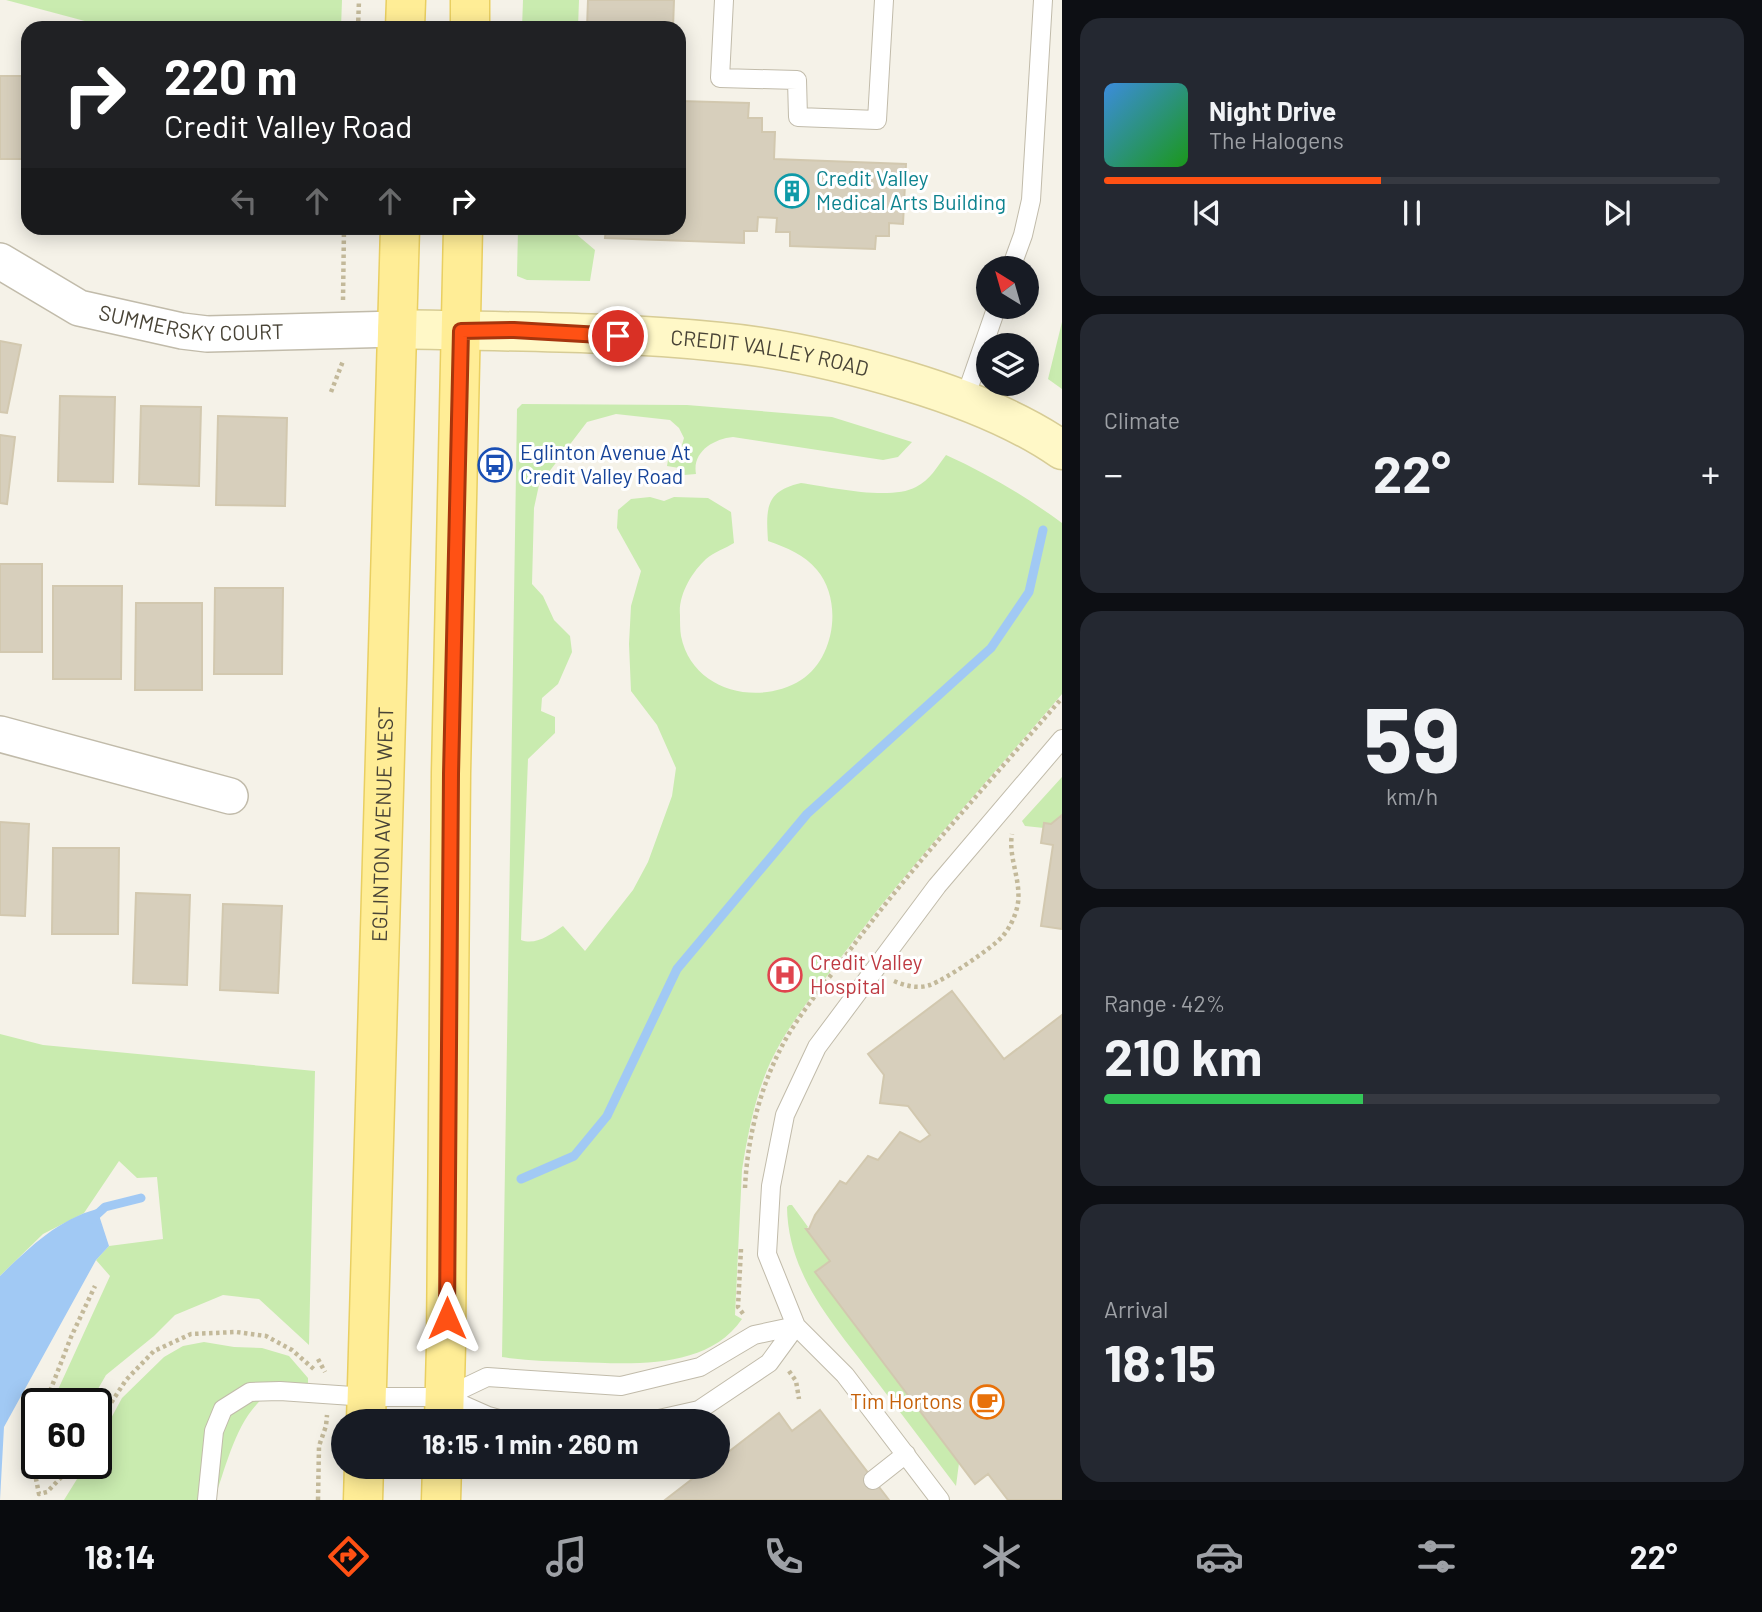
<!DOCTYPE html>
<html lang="en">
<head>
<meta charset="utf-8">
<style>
  body { margin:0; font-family:Barlow,sans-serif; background:#242831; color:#f1f3f6; height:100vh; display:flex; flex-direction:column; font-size:26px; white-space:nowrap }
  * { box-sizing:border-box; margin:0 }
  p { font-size:23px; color:#9ea1a6 }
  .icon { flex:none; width:38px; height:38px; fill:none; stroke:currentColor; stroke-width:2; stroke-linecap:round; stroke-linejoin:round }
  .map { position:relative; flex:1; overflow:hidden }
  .panel { display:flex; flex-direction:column; gap:18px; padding:18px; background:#0d0f14; width:700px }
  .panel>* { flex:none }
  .top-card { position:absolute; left:21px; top:21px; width:665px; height:214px; border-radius:21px; box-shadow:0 4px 18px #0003; background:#202124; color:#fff; overflow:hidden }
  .needle { width:46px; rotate:323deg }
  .controls { position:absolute; left:976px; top:256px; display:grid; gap:14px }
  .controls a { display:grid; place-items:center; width:63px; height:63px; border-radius:50%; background:#171b24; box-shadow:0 4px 18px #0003; font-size:35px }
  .speed { position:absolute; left:21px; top:1388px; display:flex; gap:14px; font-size:35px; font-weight:700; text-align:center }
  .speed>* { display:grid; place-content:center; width:91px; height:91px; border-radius:50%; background:#171b24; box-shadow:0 4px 18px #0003; line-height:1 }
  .speed .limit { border:4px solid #111; border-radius:10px; background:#fff; color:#111 }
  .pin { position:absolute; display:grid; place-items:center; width:60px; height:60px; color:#fff; margin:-30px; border:4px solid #fff; border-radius:50%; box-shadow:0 2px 7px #0007 }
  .me { position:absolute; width:77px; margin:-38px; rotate:0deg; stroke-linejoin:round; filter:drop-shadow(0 0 5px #0008) }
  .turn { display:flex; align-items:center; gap:24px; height:147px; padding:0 28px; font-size:32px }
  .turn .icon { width:91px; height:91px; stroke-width:2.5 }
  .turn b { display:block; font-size:49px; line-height:60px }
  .lanes { display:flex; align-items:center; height:66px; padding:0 28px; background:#0003; justify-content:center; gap:35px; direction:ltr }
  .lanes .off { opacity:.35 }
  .big { font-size:52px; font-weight:700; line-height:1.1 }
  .panel .widget { flex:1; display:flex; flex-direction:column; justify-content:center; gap:10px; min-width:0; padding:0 24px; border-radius:21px; background:#242831 }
  .panel .dial { align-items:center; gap:0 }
  .dial b { font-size:91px; line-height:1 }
  .song { display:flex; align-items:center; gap:21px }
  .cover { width:84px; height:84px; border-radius:10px; background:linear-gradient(135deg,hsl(210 70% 55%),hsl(120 70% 35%)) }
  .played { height:7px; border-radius:4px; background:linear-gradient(90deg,#ff5114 45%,#363941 45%) }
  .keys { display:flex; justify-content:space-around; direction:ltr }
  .heat { display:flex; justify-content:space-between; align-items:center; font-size:38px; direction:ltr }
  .charge { height:10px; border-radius:5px; background:linear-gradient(90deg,#34c759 42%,#363941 0) }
  .trip { position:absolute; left:331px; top:1409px; width:399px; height:70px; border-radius:35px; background:#171b24; box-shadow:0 4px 18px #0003; font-weight:700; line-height:70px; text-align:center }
  .dock { display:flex; height:112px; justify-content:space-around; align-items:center; background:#090b0e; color:#9ea1a6 }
  .dock .icon { width:49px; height:49px }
  .dock .selected { color:#ff5114 }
  .dock b { font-size:32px; color:#f1f3f6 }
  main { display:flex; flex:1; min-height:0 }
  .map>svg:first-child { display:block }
  .green { fill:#c9ebaf }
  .water { fill:#a1c9f4 }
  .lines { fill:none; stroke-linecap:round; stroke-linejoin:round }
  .stream { stroke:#a1c9f4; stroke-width:9 }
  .building { fill:#d7cfbc; stroke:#d2c8af; stroke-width:2 }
  .lane-casing { stroke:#c1bbaa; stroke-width:20 }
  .street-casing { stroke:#c1bbaa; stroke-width:38 }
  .secondary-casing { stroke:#d7cc95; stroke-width:41 }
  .primary-casing { stroke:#e9cf61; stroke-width:41 }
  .path { stroke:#c3b99a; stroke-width:4.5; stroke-dasharray:3.5 3.5; stroke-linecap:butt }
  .lane { stroke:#fff; stroke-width:18 }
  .street { stroke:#fff; stroke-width:35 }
  .secondary { stroke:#fff8c7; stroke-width:38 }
  .primary { stroke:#ffed96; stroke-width:38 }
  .route-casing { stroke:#a6350d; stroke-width:18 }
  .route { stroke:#ff5114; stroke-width:12 }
  .labels { text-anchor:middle; stroke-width:6; stroke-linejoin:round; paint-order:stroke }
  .culture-label { font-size:21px; fill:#0d838f; stroke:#fff; text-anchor:start }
  .street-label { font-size:21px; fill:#484336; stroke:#fff }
  .transit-label { font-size:21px; fill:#164399; stroke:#fff; text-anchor:start }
  .health-label { font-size:21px; fill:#be3a42; stroke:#fff; text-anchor:start }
  .food-label { font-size:21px; fill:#c56008; stroke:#fff; text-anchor:end }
</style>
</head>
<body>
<main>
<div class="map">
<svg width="1062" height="1500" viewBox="0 0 1062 1500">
  <rect width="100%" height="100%" fill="#f5f2e8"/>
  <path class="green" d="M 6,0 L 342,0 L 341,28 L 111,28 Z
    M 523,0 L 579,0 L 578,28 L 522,28 Z
    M 518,228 L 569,228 L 595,250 L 590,281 L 527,280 L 517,276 Z
    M 1062,322 L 1062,389 L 1048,379 Z
    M 522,404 L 687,405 L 832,417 L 912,442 L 898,457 L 883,460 L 733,437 C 713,439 692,452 696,474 L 684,475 L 679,468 L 667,466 L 668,460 L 679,455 L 684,438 L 679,428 L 670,420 L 616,414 L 587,422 L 539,485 L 534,508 L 532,584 L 543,596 L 554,620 L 570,636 L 572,652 L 558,684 L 542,698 L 541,711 L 555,717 L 555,733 L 528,759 L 521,940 C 536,946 551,934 563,926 L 585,951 L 633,890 L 648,862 L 672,796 L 676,768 L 657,725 L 631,691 L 629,644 L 631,606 L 641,571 L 617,528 L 618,510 L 631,499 L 650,497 L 664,501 L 674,497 L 708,498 L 731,512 L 734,543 C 726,548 714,552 706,559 C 692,572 678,595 680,615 C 680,622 680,630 681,636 C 692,691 758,707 801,680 C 835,658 843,601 817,570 C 804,554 787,548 768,541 C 766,509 765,491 801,483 C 830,487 890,501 916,487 C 930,480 937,467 946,455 C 988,474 1025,496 1062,523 L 1062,694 C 987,782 908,867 839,960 C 816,991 790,1022 773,1057 C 756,1091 748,1132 742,1170 L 735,1315 L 742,1319 C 707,1370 632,1364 577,1362 C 552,1361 527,1361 502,1357 L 517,409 Z
    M 1062,777 L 1062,815 L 1051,824 L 1044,823 L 1044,828 L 1025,826 L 1022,821 Z
    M 0,1034 L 43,1045 L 315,1071 L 309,1345 L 259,1299 L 223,1295 L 175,1315 L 154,1336 L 106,1375 L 90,1403 L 54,1403 L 56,1394 L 110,1276 L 96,1260 L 109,1246 L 163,1239 L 157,1177 L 137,1178 L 119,1161 L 84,1213 L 43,1234 L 0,1276 Z
    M 789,1205 L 792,1205 L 808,1227 L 806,1229 L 830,1261 L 815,1272 L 959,1463 L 956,1486 C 929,1450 902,1415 875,1379 C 836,1327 788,1277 787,1207 Z
    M 204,1342 L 234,1347 L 262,1348 L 289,1356 L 308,1378 L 308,1385 C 300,1385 289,1384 281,1387 C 239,1404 228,1462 214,1500 L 64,1500 L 87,1463 L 96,1463 L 96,1446 L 122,1398 L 164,1357 L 183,1346 Z"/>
  <path class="water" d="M 97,1209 L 109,1246 L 96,1260 L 4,1427 L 0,1500 L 0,1276 C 29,1248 57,1220 97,1209 Z"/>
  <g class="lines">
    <path class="stream" d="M 521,1179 L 574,1156 L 607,1116 L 677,969 L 807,814 L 991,648 L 1029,592 L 1043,530
      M 92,1219 L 105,1207 L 141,1198"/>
  </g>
  <path class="building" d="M 588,0 L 674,0 L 673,28 L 587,28 Z
    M 0,76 L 28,76 L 28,159 L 0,159 Z
    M 679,101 L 749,103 L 748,118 L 762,118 L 762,132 L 775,132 L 774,159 L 906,164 L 903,224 L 889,223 L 889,236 L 876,236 L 875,249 L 790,246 L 790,232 L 776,232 L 777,218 L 758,217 L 757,231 L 744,231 L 744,243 L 605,238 L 606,228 L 679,228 Z
    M 0,341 L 21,345 L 7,413 L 0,412 Z
    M 60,396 L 115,397 L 113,482 L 58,481 Z
    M 141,406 L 201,407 L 199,486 L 139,484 Z
    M 218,416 L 287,418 L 285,506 L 216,505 Z
    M 0,435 L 15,437 L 7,504 L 0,503 Z
    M 0,564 L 42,564 L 42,652 L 0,652 Z
    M 53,586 L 122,586 L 121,679 L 53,679 Z
    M 215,588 L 283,588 L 282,674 L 214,674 Z
    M 136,603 L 202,603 L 202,690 L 135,690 Z
    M 1062,815 L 1062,929 L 1041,926 L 1053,845 L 1041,843 L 1044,823 L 1051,824 Z
    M 0,822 L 29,824 L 25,916 L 0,915 Z
    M 53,848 L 119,848 L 118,934 L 52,934 Z
    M 136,893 L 190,895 L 187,985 L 133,983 Z
    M 223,904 L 282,906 L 278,993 L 220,990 Z
    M 952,991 L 1004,1059 L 1062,1015 L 1062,1500 L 1008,1500 L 988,1474 L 975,1484 L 815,1272 L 830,1261 L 806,1229 L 809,1229 L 815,1215 L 840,1181 L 846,1184 L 868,1156 L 878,1160 L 900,1132 L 920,1142 L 930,1135 L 908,1106 L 880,1103 L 884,1075 L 868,1054 Z
    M 820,1410 L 889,1500 L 665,1500 L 709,1466 L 718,1466 L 718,1460 L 779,1413 L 792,1431 Z"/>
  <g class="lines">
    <defs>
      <path id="lane" d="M 724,0 L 720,78 L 797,80 L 798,117 L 877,120 L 884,0
        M 1011,268 L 1023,235 L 1031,200 L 1043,0
        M 964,401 L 997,306
        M 445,1397 L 488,1416 L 506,1421
        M 650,1421 L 699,1410 L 769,1363 L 796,1326
        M 873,1480 L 906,1454
        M 207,1500 L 214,1431 L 223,1409 L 250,1392 L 280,1391 L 367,1397 L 445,1397 L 487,1377 L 621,1386 L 700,1367 L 754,1335 L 796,1326
        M 940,1500 L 845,1375 L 796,1326 L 767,1254 L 771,1186 L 785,1115 L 817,1047 L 937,886 L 1062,739"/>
      <g id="street">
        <path id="s1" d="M 0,261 L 79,308 L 182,331 L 207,334 L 397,329"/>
        <path d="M 0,734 L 230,796"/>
      </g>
      <g id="secondary">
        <path id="s2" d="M 397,329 C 504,332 613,331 720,342 C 783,348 847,363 907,381 C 960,397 1016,418 1062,450"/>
      </g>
      <g id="primary">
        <path d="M 405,28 L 406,0"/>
        <path d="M 470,28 L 470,0"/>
        <path id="s3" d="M 366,1421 L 400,228"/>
        <path d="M 444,1421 L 446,1345 L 451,773 L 463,228"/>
        <path d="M 363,1500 L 364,1466"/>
        <path d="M 441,1500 L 442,1466"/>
      </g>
    </defs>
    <use href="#lane" class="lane-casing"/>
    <use href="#street" class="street-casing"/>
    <use href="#secondary" class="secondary-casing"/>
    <use href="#primary" class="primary-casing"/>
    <path class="path" d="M 358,28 L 359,0
      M 343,300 L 344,228
      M 331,392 L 343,361
      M 894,981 C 906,986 918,989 930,985 C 945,980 992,948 1002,937 C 1010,928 1016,915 1018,903 C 1021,879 1008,857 1012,834
      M 745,1188 C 747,1143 758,1095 778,1054 C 794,1020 821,989 844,958 C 911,867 988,784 1062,698
      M 741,1249 L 738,1307 L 744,1315
      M 318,1359 L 325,1372
      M 789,1371 L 796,1381 L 799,1399
      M 45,1404 L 71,1337 L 95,1286
      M 96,1426 L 126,1380 L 154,1351 L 191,1334 L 236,1332 L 266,1336 L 292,1350 L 316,1371
      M 37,1436 L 36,1479 L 39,1494 L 47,1492 L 75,1463
      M 318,1500 L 319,1446 L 326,1426 L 327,1415"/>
    <use href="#lane" class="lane"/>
    <use href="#street" class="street"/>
    <use href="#secondary" class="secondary"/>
    <use href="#primary" class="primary"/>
  </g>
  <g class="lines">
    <defs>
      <path id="route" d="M 447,1318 L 451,774 L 461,331 L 514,330 L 618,336"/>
    </defs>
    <use href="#route" class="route-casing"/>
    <use href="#route" class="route"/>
  </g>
  <defs>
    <symbol id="building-ring" viewBox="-11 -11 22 22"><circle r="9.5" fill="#fff" stroke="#0f9aa8" stroke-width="1.5"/><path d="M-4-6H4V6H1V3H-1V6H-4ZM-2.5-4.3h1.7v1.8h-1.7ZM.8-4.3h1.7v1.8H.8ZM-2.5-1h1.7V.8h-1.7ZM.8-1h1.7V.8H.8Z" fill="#0f9aa8"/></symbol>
    <symbol id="bus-ring" viewBox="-11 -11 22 22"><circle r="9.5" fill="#fff" stroke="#1a4fb4" stroke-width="1.5"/><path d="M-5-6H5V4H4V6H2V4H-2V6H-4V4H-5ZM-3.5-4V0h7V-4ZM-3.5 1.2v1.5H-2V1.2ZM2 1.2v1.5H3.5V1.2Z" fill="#1a4fb4"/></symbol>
    <symbol id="hospital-ring" viewBox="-11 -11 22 22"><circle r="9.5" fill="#fff" stroke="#e0444e" stroke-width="1.5"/><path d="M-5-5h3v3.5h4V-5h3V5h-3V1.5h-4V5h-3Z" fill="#e0444e"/></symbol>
    <symbol id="cafe-ring" viewBox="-11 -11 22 22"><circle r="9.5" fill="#fff" stroke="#e8710a" stroke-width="1.5"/><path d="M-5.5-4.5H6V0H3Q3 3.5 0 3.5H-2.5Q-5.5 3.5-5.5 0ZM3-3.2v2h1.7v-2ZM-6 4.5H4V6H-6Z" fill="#e8710a"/></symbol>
  </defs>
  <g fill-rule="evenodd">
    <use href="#building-ring" x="773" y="172" width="38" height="38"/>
    <use href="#bus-ring" x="476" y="446" width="38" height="38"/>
    <use href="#hospital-ring" x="766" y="956" width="38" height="38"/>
    <use href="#cafe-ring" x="968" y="1383" width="38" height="38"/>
  </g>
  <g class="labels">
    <g class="culture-label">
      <text x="816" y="186">Credit Valley<tspan x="816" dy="24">Medical Arts Building</tspan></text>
    </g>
    <g class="street-label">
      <text dy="7" stroke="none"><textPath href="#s1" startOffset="206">SUMMERSKY COURT</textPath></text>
      <text dy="7" stroke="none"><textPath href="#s2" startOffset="374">CREDIT VALLEY ROAD</textPath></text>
      <text dy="7" stroke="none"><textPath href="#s3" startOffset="597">EGLINTON AVENUE WEST</textPath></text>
    </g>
    <g class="transit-label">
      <text x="520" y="460">Eglinton Avenue At<tspan x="520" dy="24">Credit Valley Road</tspan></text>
    </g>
    <g class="health-label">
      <text x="810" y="970">Credit Valley<tspan x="810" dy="24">Hospital</tspan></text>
    </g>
    <g class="food-label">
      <text x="962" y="1409">Tim Hortons</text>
    </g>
  </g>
</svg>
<div class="controls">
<a><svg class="needle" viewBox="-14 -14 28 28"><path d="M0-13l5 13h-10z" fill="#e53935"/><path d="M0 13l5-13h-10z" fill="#9ea1a6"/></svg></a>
<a><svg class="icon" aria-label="layers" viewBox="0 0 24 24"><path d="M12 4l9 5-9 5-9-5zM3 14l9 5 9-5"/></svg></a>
</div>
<div class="speed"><div class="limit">60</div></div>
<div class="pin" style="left:618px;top:336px;background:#d93025"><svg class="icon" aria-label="arrive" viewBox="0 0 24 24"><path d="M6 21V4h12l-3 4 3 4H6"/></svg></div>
<svg class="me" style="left:447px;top:1318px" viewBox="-20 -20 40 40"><path d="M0-17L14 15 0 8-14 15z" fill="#ff5114" stroke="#fff" stroke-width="4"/></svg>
<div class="trip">18:15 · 1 min · 260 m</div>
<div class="top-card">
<div class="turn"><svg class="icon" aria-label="right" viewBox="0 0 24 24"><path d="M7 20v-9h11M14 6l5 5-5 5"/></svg><div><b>220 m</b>Credit Valley Road</div></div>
<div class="lanes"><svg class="icon off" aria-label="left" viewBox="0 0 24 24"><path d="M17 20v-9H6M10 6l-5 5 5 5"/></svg><svg class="icon off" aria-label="ahead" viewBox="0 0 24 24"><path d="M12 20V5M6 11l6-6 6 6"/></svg><svg class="icon off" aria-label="ahead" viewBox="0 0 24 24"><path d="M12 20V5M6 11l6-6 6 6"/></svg><svg class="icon" aria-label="right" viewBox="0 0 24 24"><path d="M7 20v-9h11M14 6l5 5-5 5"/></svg></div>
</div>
</div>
<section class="panel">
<div class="widget">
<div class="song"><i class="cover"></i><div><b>Night Drive</b><p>The Halogens</p></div></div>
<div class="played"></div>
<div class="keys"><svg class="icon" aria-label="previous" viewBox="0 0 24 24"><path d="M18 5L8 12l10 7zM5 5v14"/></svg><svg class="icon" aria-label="pause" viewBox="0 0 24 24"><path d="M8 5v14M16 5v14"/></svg><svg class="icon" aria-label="next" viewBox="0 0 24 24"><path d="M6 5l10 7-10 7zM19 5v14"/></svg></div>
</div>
<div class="widget"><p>Climate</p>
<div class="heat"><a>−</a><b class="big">22°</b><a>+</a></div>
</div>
<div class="widget dial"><b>59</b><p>km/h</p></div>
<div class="widget"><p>Range · 42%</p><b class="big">210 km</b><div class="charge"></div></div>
<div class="widget"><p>Arrival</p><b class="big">18:15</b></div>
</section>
</main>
<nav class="dock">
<b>18:14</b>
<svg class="icon selected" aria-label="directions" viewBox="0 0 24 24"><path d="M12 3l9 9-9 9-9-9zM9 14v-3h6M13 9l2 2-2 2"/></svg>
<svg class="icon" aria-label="music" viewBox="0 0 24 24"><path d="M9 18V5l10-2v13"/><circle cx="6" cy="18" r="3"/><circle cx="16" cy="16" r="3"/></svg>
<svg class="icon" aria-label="phone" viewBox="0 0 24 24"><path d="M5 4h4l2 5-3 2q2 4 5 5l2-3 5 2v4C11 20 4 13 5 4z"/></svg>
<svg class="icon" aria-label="climate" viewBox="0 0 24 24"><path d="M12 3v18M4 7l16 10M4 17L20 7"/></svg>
<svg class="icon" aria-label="car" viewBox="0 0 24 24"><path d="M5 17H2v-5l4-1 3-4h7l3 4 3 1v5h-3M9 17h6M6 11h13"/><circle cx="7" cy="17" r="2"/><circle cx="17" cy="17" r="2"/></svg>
<svg class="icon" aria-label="filters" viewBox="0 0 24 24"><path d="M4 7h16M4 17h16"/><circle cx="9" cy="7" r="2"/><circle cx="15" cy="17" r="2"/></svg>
<b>22°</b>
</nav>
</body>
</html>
